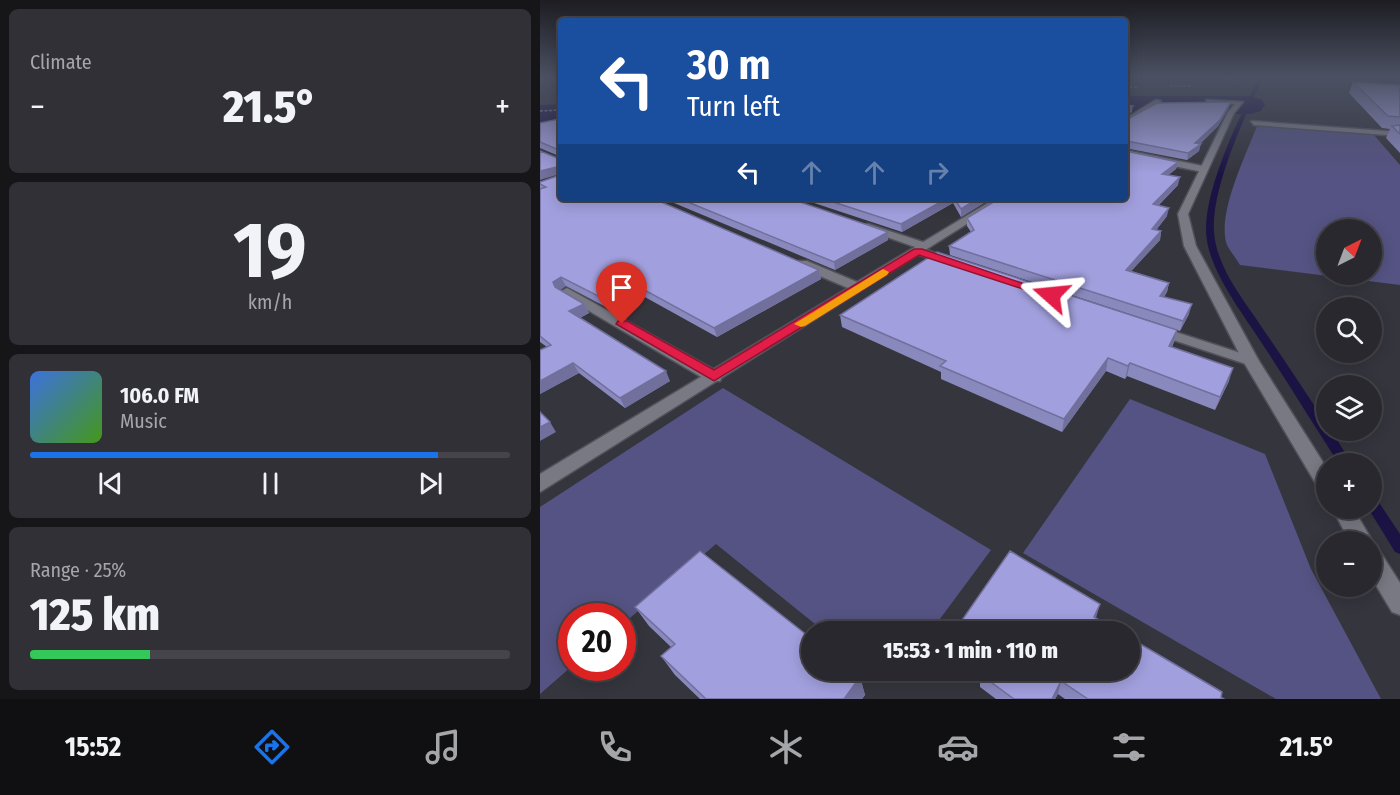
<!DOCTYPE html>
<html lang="en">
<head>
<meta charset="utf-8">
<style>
  body { margin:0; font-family:"Fira Sans Condensed",sans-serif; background:#303036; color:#f1f3f6; height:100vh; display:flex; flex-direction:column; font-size:22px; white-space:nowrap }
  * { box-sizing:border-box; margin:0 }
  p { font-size:20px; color:#a5a6aa }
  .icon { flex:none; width:33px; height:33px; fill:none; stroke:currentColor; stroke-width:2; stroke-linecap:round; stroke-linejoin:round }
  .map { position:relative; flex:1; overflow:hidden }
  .sheet { display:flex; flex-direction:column; gap:9px; padding:9px; background:#161619; width:540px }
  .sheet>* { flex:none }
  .banner { position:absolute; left:18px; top:18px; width:570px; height:183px; border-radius:6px; box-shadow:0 3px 15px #0003,0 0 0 2px #44444a; background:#1a4fa0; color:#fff; overflow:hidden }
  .needle { width:39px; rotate:42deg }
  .controls { position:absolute; left:776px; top:219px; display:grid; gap:12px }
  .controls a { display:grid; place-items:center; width:66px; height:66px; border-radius:50%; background:#28282e; box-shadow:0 3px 15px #0003,0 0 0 2px #44444a; font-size:30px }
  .speed { position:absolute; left:18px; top:603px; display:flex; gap:12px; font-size:30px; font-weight:700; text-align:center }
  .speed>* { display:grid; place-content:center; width:78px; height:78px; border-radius:50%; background:#28282e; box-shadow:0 3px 15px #0003,0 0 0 2px #44444a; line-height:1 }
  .speed .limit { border:9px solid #d22; background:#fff; color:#111 }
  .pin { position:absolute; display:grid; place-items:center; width:51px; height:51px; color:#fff; margin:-62px -26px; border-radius:50% 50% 50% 0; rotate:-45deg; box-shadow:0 0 6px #0007 }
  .pin .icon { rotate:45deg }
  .me { position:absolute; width:66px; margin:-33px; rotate:288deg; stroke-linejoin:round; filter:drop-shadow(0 0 4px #0008) }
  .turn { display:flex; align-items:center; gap:21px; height:126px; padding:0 30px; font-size:27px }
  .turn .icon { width:78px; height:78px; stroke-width:2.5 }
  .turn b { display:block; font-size:42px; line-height:51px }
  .lanes { display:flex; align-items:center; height:57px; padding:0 30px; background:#0003; justify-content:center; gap:30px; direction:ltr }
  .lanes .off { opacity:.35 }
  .big { font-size:45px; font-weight:800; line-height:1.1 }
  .sheet .widget { flex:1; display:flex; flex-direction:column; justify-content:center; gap:9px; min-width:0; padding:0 21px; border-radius:9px; background:#303036 }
  .sheet .dial { align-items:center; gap:0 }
  .dial b { font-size:78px; line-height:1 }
  .song { display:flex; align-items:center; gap:18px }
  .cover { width:72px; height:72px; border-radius:9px; background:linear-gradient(135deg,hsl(220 70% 55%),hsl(100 70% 35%)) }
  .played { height:6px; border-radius:3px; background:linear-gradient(90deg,#1a73e8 85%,#44444a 85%) }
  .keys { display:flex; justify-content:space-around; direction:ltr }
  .heat { display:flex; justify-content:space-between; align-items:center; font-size:33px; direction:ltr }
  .charge { height:9px; border-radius:4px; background:linear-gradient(90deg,#34c759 25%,#44444a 0) }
  .trip { position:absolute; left:261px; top:621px; width:339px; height:60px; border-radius:30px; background:#28282e; box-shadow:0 3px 15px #0003,0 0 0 2px #44444a; font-weight:800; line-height:60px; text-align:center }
  .tabs { display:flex; height:96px; justify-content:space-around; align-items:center; background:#101012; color:#a5a6aa }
  .tabs .icon { width:42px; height:42px }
  .tabs .selected { color:#1a73e8 }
  .tabs b { font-size:27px; color:#f1f3f6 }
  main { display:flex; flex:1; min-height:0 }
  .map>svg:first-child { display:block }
  .green { fill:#555383; fill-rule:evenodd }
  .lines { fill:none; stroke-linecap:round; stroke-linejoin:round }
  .stream { fill:#1c1345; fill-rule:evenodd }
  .river { fill:#1c1345; fill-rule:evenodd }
  .service-casing { stroke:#515159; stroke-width:3 }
  .minor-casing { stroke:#515159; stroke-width:3 }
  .path { stroke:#7b7b82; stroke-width:1.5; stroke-dasharray:3 1.5; stroke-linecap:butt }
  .service { fill:#797984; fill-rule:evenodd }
  .minor { fill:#797984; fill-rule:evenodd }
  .wall { fill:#8a89be }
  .shaded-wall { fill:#716f9b }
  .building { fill:#a19fdd; stroke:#716f9b; stroke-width:1.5 }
  .route { fill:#e11d48; stroke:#92132f; stroke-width:1.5 }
  .slow { fill:#f59e0b }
</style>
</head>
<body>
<main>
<section class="sheet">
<div class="widget"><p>Climate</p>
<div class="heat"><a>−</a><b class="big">21.5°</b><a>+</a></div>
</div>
<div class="widget dial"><b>19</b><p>km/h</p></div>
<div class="widget">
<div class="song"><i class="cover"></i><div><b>106.0 FM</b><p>Music</p></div></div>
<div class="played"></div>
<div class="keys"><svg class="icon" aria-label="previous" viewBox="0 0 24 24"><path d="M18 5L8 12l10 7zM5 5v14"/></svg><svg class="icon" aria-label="pause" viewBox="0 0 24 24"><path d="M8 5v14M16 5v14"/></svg><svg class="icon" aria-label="next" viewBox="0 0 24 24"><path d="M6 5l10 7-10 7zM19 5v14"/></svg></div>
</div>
<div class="widget"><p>Range · 25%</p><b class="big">125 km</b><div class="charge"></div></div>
</section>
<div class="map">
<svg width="860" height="699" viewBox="0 0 860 699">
  <rect width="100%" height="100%" fill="#35353e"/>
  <path class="green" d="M 717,126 L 834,135 L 860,165 L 860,285 L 700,265 C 696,258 690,251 687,245 C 676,215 706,155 717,126 ZM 786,230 L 831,230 L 831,274 L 786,274 Z
    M 183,388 L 451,550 L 391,631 L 285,632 L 176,544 L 83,624 L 82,616 L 32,616 L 31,667 L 0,694 L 0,507 Z
    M 590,399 L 725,454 L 771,569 L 841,699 L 736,699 L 483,553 Z"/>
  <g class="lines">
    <path class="stream" d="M 720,76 L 724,76 C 705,115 671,189 674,231 C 676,269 706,302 725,332 C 746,362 766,393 786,423 L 786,430 L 791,430 L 812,464 L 799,464 C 774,425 750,386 725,348 C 705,316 667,270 666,231 C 665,187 700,115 720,76 Z
      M 831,496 L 836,498 L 860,534 L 860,554 L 855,552 L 828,508 L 831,508 Z"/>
    <path class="river" d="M 585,96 L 710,96 L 721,99 L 725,105 L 721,111 L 710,114 L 585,114 Z
      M 21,104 L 21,122 L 0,123 L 0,105 Z"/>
    <defs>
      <path id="service" d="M 585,150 L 663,166 L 667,169 L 663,172 L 585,156 Z
        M 328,224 L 389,244 L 391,246 L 385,249 L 415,261 L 409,265 L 374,253 L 374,249 L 378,248 L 324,229 L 324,225 Z
        M 27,288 L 180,373 L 182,377 L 180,381 L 168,381 L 22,295 L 20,292 Z
        M 617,326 L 716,358 L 719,361 L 711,366 L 706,364 L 612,333 L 610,330 L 612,327 Z"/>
      <path id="minor" d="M 616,100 L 621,101 L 585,124 L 585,119 Z
        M 666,100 L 703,102 L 694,113 L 648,214 L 656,246 L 719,361 L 786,467 L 786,491 L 779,489 L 703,361 L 644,246 L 638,214 L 688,112 L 695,104 L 668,103 Z
        M 711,121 L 860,132 L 860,136 L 714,125 Z
        M 456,198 L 468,198 L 0,492 L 0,474 L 308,288 L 259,267 L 259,261 L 267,261 L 317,282 Z
        M 792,508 L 813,508 L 833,542 L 831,546 L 831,542 L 810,542 Z
        M 831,547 L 839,550 L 860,583 L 860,615 L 852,612 L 831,577 Z"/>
    </defs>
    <use href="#service" class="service-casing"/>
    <use href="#minor" class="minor-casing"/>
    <path class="path" d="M 681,76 L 695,80
      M 630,86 L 653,86
      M 585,87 L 599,87
      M 0,111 L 21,110"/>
    <use href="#service" class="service"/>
    <use href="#minor" class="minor"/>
  </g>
  <path class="wall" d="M 813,82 L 860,85 L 860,153 L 846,138 L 850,129 L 842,128 L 809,93 Z
    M 691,102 L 689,107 L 678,126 L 660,144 L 659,151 L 647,160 L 585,148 L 586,151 L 638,162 L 636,169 L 628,175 L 638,185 L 618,206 L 627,216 L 616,230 L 621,231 L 620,240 L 591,271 L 629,283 L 627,292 L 624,297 L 649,314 L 640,331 L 637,330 L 634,342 L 632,347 L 689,381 L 675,410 L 587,376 L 585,379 L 566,371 L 522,432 L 401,379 L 401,372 L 302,327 L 300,315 L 620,324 L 410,255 L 409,246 L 431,232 L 427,226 L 427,218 L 585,117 L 586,120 Z
    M 19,119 L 21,198 L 279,270 L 281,279 L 177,337 L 94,291 L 64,306 L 26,286 L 20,290 L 44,304 L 49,313 L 40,318 L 130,381 L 85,408 L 39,373 L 0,394 L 0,350 L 7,347 L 0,342 L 0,182 L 20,175 L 19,156 L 0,148 L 0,123 Z
    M 122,198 L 452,198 L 421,217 L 413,203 L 362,232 L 265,200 L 254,200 L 348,240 L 295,270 Z
    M 95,607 L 320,677 L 325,695 L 322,699 L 160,699 L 135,675 L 121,656 L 131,647 L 109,626 Z
    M 556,618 L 579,632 L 421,632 L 420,623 Z
    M 440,674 L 681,697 L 684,699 L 525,699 L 518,694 L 515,699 L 456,699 L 440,687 Z"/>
  <path class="shaded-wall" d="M 691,102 L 689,107 L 678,126 L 655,148 L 661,144 L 659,151 L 647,160 L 648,153 L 655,143 Z
    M 593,106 L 592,112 L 585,117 L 585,112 Z
    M 638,162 L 636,169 L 621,181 L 622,174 Z
    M 17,167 L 20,174 L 0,180 L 0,171 Z
    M 640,177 L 638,185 L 611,212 L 613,204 Z
    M 408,198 L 412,198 L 413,203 L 362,232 L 361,224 Z
    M 439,198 L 452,198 L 421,217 L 421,209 Z
    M 629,208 L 627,216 L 611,237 L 612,229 Z
    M 621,231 L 620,240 L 584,279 L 586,270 Z
    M 348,232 L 348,240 L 295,270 L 294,262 Z
    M 279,270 L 281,279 L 177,337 L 174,328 Z
    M 21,277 L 26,286 L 18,291 L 13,282 Z
    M 90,282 L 94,291 L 64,306 L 60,297 Z
    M 629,283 L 627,292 L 618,305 L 620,296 Z
    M 44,304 L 49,313 L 34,321 L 29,311 Z
    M 652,304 L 649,314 L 640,331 L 643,321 Z
    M 637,330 L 634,342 L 625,359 L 629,346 Z
    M 568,358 L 566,371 L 522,432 L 524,419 Z
    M 33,363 L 39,373 L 0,394 L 0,381 Z
    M 590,363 L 587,376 L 585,379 L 588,366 Z
    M 693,368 L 689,381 L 675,410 L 680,397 Z
    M 126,371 L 130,381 L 85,408 L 80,398 Z
    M 10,422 L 16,432 L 0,441 L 0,427 Z
    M 560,604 L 556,618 L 554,617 Z
    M 320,677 L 325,695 L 322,699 L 304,699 Z
    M 521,681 L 518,694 L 515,699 L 512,699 Z"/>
  <path class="building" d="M 813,82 L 860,85 L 860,117 L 848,116 Z
    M 691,102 L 680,120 L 655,143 L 661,144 L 648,153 L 587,141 L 585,142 L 585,117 L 586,120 L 617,103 Z
    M 585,105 L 593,106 L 585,112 Z
    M 19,119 L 21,120 L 21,198 L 112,198 L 279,270 L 174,328 L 90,282 L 60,297 L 21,277 L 13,282 L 15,287 L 44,304 L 29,311 L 126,371 L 80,398 L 33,363 L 0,381 L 0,350 L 11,345 L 0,336 L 0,189 L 6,187 L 0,184 L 0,182 L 20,175 L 17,167 L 0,171 L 0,151 L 20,159 L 19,150 L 0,142 L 0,123 Z
    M 860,125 L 860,134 L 852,126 Z
    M 585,148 L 586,151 L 638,162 L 622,174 L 640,177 L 613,204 L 629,208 L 612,229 L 621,231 L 586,270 L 629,283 L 620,296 L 652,304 L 643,321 L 409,246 L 434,230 L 427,218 L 460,198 L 585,198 Z
    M 138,198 L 253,198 L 254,200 L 348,232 L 294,262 Z
    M 281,198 L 408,198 L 361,224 Z
    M 414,198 L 439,198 L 421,209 Z
    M 397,252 L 637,330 L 629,346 L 693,368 L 680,397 L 590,363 L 588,366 L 568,358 L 524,419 L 400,366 L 406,361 L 300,315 Z
    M 0,412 L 10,422 L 0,427 Z
    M 160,551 L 272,639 L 272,670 L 312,670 L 320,677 L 304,699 L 166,699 L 121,656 L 135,644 L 95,607 Z
    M 470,551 L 560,604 L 554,617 L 579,632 L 433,632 L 420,623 Z
    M 590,638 L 682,692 L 681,697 L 684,699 L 548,699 L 521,681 L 512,699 L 474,699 L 440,674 L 442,670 L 590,670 Z"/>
  <linearGradient id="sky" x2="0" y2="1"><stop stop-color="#1d1d22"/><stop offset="0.44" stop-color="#4b5163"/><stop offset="1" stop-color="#4b5163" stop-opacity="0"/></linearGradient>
  <rect width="860" height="174" fill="url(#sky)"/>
  <path class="route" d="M 374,249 L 382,249 L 517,295 L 507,297 L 379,255 L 174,381 L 76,324 L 78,321 L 87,321 L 174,370 Z"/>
  <path class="slow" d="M 343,269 L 349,272 L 347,275 L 265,326 L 261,327 L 254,324 Z"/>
</svg>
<div class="controls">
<a><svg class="needle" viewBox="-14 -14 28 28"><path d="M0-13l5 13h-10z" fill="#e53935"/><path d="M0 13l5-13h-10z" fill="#a5a6aa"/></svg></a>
<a><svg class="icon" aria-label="search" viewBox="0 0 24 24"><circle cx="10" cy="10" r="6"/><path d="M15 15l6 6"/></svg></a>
<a><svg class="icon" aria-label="layers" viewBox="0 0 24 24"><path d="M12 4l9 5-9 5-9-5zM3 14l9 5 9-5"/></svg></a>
<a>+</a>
<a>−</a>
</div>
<div class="speed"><div class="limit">20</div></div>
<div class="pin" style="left:82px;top:324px;background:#d93025"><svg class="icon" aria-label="arrive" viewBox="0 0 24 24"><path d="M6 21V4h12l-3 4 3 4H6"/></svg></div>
<svg class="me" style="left:511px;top:295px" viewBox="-20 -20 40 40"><path d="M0-17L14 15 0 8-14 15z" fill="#e11d48" stroke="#fff" stroke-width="4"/></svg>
<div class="trip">15:53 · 1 min · 110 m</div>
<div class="banner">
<div class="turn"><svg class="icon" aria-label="left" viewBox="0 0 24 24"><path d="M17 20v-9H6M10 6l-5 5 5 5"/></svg><div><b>30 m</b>Turn left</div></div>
<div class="lanes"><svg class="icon" aria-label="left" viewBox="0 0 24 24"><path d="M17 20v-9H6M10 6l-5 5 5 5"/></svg><svg class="icon off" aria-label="ahead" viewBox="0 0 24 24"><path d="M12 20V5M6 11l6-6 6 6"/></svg><svg class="icon off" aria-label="ahead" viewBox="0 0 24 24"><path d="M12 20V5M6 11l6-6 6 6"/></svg><svg class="icon off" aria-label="right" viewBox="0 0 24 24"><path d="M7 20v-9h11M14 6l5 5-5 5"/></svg></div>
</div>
</div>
</main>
<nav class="tabs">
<b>15:52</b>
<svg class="icon selected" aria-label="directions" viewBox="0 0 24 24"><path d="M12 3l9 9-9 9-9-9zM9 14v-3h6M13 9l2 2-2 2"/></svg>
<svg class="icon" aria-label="music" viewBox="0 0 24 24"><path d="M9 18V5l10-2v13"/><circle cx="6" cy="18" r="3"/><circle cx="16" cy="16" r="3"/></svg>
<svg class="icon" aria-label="phone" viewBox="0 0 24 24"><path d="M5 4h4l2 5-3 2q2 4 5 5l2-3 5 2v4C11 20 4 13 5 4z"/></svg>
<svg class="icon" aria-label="climate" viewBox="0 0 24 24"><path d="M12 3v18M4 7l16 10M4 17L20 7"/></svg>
<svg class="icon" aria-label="car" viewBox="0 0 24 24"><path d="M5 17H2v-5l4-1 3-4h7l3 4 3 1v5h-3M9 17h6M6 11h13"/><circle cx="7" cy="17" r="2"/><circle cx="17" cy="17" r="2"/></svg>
<svg class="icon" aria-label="filters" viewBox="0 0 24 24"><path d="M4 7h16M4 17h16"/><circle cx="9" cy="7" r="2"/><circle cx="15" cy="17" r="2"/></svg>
<b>21.5°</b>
</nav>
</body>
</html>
